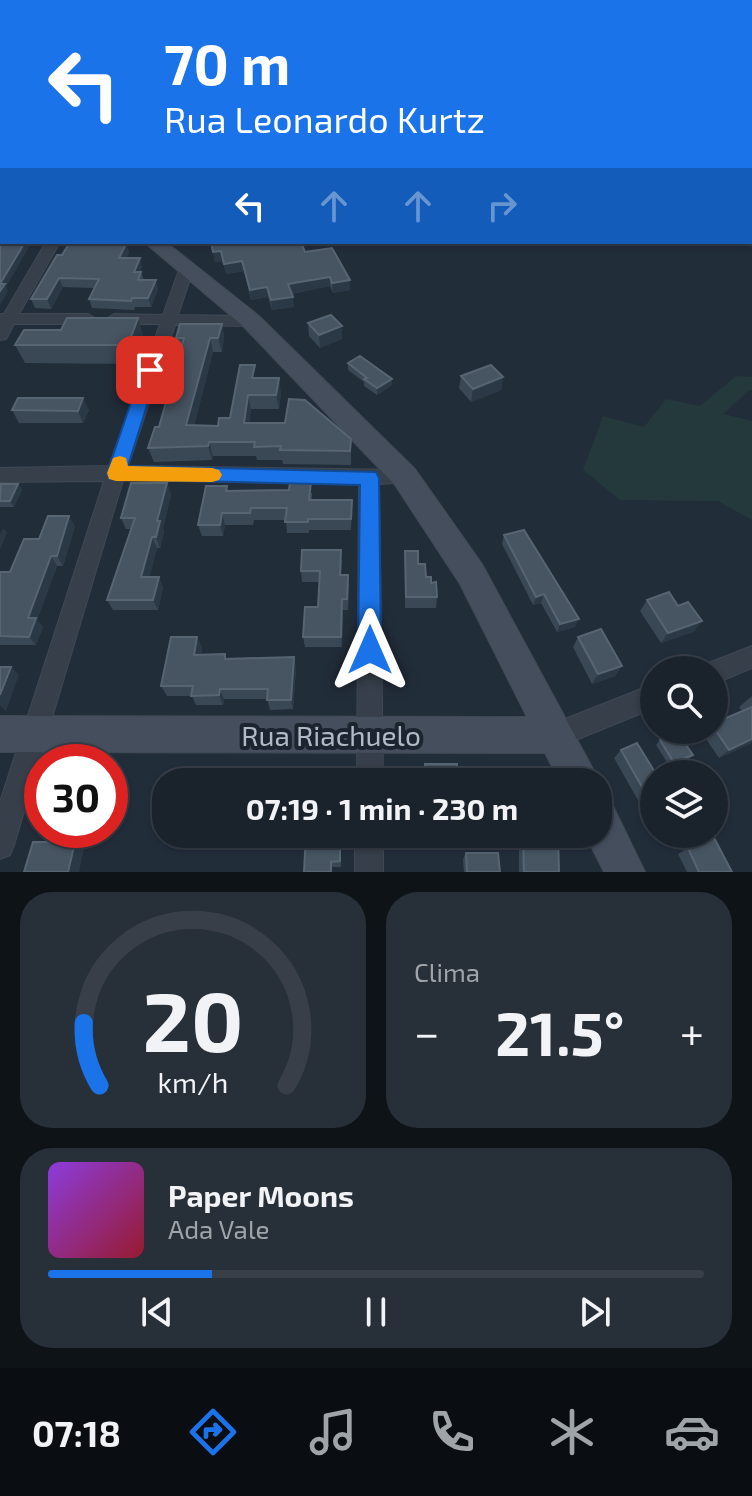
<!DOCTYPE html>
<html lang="pt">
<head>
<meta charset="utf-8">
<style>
  body { margin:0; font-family:"Exo 2",sans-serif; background:#272f38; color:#f1f3f6; height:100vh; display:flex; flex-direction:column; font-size:30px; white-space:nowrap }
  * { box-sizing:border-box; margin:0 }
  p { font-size:26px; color:#9fa4a9 }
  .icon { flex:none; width:44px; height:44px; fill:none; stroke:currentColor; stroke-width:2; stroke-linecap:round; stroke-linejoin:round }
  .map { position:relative; height:872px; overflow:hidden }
  .details { display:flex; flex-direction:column; gap:20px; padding:20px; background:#0e1318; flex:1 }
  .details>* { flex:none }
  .banner { position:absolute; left:0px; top:0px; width:752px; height:244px; box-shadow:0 2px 6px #0004,0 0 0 2px #383f48; background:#1a73e8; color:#fff; overflow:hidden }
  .fabs { position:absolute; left:640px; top:656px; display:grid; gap:16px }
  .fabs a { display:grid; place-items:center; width:88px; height:88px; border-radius:50%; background:#1a222c; box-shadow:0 2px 6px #0004,0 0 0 2px #383f48; font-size:40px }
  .speed { position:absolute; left:24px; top:744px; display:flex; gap:16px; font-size:40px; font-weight:700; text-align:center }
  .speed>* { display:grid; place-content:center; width:104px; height:104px; border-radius:50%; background:#1a222c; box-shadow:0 2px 6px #0004,0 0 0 2px #383f48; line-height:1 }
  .speed .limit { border:12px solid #d22; background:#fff; color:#111 }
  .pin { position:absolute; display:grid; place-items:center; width:68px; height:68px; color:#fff; margin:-34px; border-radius:16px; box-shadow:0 4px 12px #0006 }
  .me { position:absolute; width:88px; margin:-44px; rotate:0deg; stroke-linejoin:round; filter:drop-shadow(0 0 6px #0008) }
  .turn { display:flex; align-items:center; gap:28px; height:168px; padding:0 32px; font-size:36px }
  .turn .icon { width:104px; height:104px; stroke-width:2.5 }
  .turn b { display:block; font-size:56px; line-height:68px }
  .lanes { display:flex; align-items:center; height:76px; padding:0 32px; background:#0003; justify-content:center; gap:40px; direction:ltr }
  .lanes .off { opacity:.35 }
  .big { font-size:60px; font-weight:700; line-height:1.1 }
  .details .tile { flex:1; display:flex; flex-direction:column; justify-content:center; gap:12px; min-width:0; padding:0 28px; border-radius:32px; background:#272f38 }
  .details .dial { align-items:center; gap:0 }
  .dial svg { height:208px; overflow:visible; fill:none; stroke:#383f48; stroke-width:7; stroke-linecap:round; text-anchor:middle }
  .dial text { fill:#f1f3f6; stroke:none }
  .song { display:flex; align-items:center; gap:24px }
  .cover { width:96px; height:96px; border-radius:12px; background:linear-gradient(135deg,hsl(270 70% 55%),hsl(350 70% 35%)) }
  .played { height:8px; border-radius:4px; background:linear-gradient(90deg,#1a73e8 25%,#383f48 25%) }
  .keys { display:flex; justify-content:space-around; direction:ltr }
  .heat { display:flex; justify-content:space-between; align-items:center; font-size:44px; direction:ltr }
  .details .tiles { flex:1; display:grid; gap:20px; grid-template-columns:1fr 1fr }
  .tile:last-child { grid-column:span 2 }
  .trip { position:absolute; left:152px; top:768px; width:460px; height:80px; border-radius:32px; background:#1a222c; box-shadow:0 2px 6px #0004,0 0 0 2px #383f48; font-weight:700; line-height:80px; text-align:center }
  .tab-bar { display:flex; height:128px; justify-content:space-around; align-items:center; background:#0a0e12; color:#9fa4a9 }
  .tab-bar .icon { width:56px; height:56px }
  .tab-bar .current { color:#1a73e8 }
  .tab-bar b { font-size:36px; color:#f1f3f6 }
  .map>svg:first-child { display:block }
  .green { fill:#24393b }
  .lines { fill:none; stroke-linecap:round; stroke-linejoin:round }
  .street-casing { stroke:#3f4853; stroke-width:2 }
  .secondary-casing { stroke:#3f4853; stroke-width:2 }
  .path { stroke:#3c5353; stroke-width:2; stroke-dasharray:3 3; stroke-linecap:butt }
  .street { fill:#363f4a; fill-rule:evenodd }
  .secondary { fill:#444e5d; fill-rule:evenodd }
  .wall { fill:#3a4856 }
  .shaded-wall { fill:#2b3846 }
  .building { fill:#475462; stroke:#576472; stroke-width:2 }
  .route { fill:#1a73e8; stroke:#114b97; stroke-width:2 }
  .slow { fill:#f59e0b }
  .labels { text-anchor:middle; stroke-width:8; stroke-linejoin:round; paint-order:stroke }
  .near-street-label { font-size:28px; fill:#b0bac6; stroke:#1b242f }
</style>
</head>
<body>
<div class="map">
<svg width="752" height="872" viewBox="0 0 752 872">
  <rect width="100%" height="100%" fill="#222d3a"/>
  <path class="green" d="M 736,376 L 752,377 L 752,391 L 749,390 L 723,414 L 752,421 L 752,520 L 718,501 L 620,500 L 583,470 L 603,416 L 644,427 L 666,399 L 700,406 Z"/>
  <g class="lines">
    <defs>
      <path id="street" d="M 224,0 L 233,0 L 235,2 L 226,2 Z
        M 393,0 L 402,0 L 404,2 L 395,2 Z
        M 2,78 L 2,84 L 0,85 L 0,79 Z
        M 0,154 L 2,154 L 2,160 L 0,160 Z
        M 0,210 L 2,210 L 2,218 L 0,218 Z
        M 46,242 L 60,242 L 19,314 L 88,314 L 96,319 L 88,324 L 14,324 L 6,339 L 0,340 L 0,314 L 4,314 Z
        M 186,266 L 193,270 L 178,315 L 251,316 L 259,321 L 251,326 L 175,325 L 128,466 L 405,470 L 412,472 L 414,477 L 412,482 L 379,484 L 383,782 L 357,782 L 359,484 L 123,480 L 14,845 L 10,855 L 0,859 L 0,802 L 104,481 L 0,482 L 0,468 L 109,466 L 160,324 L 114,324 L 106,319 L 114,314 L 163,315 L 179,270 Z
        M 752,646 L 752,668 L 714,684 L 714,670 L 703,670 L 706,664 Z
        M 654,684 L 654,708 L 556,748 L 547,744 L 543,735 L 547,726 Z
        M 355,834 L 383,834 L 383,872 L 355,872 Z"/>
      <path id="secondary" d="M 36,0 L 50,0 L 34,2 Z
        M 2,16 L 2,24 L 0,25 L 0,17 Z
        M 0,102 L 2,102 L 2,111 L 0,111 Z
        M 144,242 L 166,242 L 259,316 L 415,469 L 482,564 L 593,769 L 599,782 L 598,784 L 560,782 L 545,753 L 0,752 L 0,716 L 527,717 L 460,584 L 395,485 L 243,326 Z
        M 598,798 L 612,804 L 645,872 L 604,872 L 585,834 L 598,834 Z"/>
    </defs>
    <use href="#street" class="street-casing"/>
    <use href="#secondary" class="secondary-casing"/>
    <path class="path" d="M 723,2 L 747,0"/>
    <use href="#street" class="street"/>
    <use href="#secondary" class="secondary"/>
  </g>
  <path class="wall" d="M 211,242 L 305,252 L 350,280 L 350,290 L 333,293 L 330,286 L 291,294 L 294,307 L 272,310 L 268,297 L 251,300 L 244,271 L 226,274 L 223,261 L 215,262 Z
    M 97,243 L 126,244 L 129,253 L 126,258 L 142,267 L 140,272 L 141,272 L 144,280 L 158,289 L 151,307 L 135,307 L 134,310 L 92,308 L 89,299 L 95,288 L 63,287 L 51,309 L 35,308 L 31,299 L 62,255 Z
    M 308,323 L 342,326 L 342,339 L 320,348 L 309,336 Z
    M 222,324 L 224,338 L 222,352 L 213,352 L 194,425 L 218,426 L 230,418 L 257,378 L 281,392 L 279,409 L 251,409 L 249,423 L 351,439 L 351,465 L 283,464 L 282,460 L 257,460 L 256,456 L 213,456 L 212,460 L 154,462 L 148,448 L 159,427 L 180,352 L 176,338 Z
    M 144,337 L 134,364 L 25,363 L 15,345 Z
    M 348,363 L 392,379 L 392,385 L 377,395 L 364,386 L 364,382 L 348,370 Z
    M 461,376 L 503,377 L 501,390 L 471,402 L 459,388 Z
    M 12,410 L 89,410 L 83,423 L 19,423 Z
    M 167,483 L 171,494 L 163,528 L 164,532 L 160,548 L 157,548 L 149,577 L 159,577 L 163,588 L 158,610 L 113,610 L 107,600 L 132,529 L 126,529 L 121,518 Z
    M 18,484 L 22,490 L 14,507 L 0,507 L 0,486 Z
    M 227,486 L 228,491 L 312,493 L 312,500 L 352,500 L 351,530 L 309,530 L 309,533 L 287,533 L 286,520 L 254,520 L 253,525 L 225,525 L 223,536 L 202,536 L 198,525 Z
    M 75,526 L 63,566 L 57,566 L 37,620 L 43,627 L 36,645 L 0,645 L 0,572 L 10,572 L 39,539 Z
    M 504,535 L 575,627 L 557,632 L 541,603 L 533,605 L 502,544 Z
    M 405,551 L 418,564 L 426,577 L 431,583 L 437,597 L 436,608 L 405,608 Z
    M 342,561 L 341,575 L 348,575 L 349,586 L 348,610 L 343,610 L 342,647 L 305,647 L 303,637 L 318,607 L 320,582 L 302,582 L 301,571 Z
    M 647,600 L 678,606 L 702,621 L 693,632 L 661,643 L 640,611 Z
    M 578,637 L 622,666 L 615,676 L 592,684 L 573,647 Z
    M 202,647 L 201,655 L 296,667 L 293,709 L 270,710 L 267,699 L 224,699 L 223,705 L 196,705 L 192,696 L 167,696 L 161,686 Z
    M 752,696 L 752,743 L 719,758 L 702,733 L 706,730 L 714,730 L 714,723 L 742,711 L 739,707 Z
    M 660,740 L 693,755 L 688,759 L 670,767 L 656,745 Z
    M 621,750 L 654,774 L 654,795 L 639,802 L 614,758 Z
    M 306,834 L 341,834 L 341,867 L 333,867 Z
    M 519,834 L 558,834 L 559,872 L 519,872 Z
    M 677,834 L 712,834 L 732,872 L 687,872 L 678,854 L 686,849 Z
    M 466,853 L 500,872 L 464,872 L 463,859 Z"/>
  <path class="shaded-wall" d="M 25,242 L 32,242 L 6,287 L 8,291 L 0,305 L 0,284 Z
    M 126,244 L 129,253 L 122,267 L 119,258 Z
    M 221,251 L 223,261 L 215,262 L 213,252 Z
    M 140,258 L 142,267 L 136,281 L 134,272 Z
    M 242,261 L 244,271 L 226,274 L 224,264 Z
    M 330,277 L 330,286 L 289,294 L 288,284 Z
    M 59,278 L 63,287 L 51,309 L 47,299 Z
    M 156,280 L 158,289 L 151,307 L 148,298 Z
    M 350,280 L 350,290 L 333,293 L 332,283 Z
    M 267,287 L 268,297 L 251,300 L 250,290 Z
    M 293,297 L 294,307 L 272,310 L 271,300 Z
    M 138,318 L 144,337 L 134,364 L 128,345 Z
    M 222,324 L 224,338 L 222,352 L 218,338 Z
    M 342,326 L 342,339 L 320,348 L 319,335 Z
    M 210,338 L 213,352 L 191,439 L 186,425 Z
    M 503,377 L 501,390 L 471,402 L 473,389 Z
    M 279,378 L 281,392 L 279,409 L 276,395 Z
    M 392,379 L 392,385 L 377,395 L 377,388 Z
    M 248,395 L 251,409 L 246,437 L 244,423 Z
    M 83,398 L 89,410 L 83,423 L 78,411 Z
    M 209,442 L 213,456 L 212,460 L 208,446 Z
    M 167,483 L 171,494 L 163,528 L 164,532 L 160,548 L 156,537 L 157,521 Z
    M 18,484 L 22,490 L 14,507 L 10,501 Z
    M 222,513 L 225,525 L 223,536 L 220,525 Z
    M 69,516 L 75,526 L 63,566 L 57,556 Z
    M 3,528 L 7,533 L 0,550 L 0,534 Z
    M 152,537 L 157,548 L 147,588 L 141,577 Z
    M 51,556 L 57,566 L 37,620 L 43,627 L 36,645 L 29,637 L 28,618 Z
    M 159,577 L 163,588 L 158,610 L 153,600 Z
    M 544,594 L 541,603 L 533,605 L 536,597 Z
    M 342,599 L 343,610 L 342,647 L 341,637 Z
    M 579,619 L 575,627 L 557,632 L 560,624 Z
    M 702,621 L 693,632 L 661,643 L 668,633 Z
    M 197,637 L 202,647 L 199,665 L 194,655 Z
    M 294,657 L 296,667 L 293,709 L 291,700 Z
    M 622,666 L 615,676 L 592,684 L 598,674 Z
    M 11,667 L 19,675 L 6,711 L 0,706 L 0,695 Z
    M 220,689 L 224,699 L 223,705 L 219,695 Z
    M 752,739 L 752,743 L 719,758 L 729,750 Z
    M 693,755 L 688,759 L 670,767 L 674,763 Z
    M 654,791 L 654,795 L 639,802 L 646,794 Z
    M 75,842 L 84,849 L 79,872 L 68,872 Z"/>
  <path class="building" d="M 516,0 L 550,0 L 556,2 L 517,2 Z
    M 0,186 L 2,188 L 2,198 L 0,198 Z
    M 2,240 L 2,242 L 25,242 L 0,284 L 5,284 L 0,291 L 0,245 Z
    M 70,242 L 126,244 L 119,258 L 140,258 L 134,272 L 141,272 L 138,280 L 156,280 L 148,298 L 132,298 L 131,301 L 89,299 L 99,279 L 59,278 L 47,299 L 31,299 L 57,255 L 62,255 Z
    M 211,242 L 301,242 L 305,252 L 332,248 L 350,280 L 332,283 L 330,277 L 288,284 L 293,297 L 271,300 L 267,287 L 250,290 L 242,261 L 224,264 L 221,251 L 213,252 Z
    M 331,315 L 342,326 L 319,335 L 308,323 Z
    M 67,318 L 138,318 L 128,345 L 15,345 L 24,330 L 61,330 Z
    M 180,324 L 222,324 L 218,338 L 210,338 L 186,425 L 218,426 L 219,418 L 230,418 L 240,365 L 255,365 L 252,378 L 279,378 L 276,395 L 248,395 L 244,423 L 285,423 L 289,399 L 305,400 L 351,439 L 350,451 L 280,450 L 281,446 L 254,447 L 255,442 L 209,442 L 208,446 L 148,448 L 155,427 L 159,427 L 184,338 L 176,338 Z
    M 360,356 L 392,379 L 377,388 L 364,379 L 367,378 L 348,363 Z
    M 491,365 L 503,377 L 473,389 L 461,376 Z
    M 18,398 L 83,398 L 78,411 L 12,410 Z
    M 290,482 L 311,482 L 309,500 L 352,500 L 351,519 L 308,519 L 308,522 L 285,522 L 287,508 L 251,508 L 250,513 L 222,513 L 220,525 L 198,525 L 206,486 L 227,486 L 226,491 L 289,490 Z
    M 131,483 L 167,483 L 157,521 L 160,521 L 156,537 L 152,537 L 141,577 L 159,577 L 153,600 L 107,600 L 135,518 L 121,518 Z
    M 1,484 L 18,484 L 10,501 L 0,501 Z
    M 48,516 L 69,516 L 57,556 L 51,556 L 28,618 L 36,618 L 29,637 L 0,636 L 0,572 L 10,572 L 24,539 L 39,539 Z
    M 524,530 L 579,619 L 560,624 L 544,594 L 536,597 L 504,535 Z
    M 302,550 L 341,550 L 340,575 L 348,575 L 347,599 L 342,599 L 341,637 L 303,637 L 305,607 L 318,607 L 320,571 L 301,571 Z
    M 405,551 L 418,551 L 418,564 L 425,564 L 426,577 L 431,577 L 431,583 L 436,582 L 437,597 L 406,597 Z
    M 669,592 L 678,606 L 688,602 L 702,621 L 668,633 L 647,600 Z
    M 601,629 L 622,666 L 598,674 L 578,637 Z
    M 171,637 L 197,637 L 194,655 L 225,654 L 225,659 L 294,657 L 291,700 L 267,700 L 268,689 L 220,689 L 219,695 L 191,696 L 193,686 L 161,686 Z
    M 0,667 L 11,667 L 0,695 Z
    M 752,707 L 752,739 L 729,750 L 714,728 L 714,723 Z
    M 678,733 L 693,755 L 674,763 L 660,740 Z
    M 637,743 L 656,774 L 654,774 L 654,791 L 646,794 L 621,750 Z
    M 425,764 L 457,764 L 458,782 L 426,782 Z
    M 220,773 L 240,773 L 239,782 L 219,782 Z
    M 530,777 L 553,777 L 553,782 L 531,782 Z
    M 187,780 L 212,780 L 212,782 L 187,782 Z
    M 306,834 L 340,834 L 340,861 L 331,862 L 331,872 L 304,872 Z
    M 523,834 L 558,834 L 559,872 L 524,872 Z
    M 690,834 L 712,834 L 732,872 L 699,872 L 688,848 L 697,845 Z
    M 33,842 L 75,842 L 68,872 L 24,872 Z
    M 466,853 L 498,853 L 500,872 L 467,872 Z"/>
  <path class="route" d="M 150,365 L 158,370 L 128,466 L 376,472 L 379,478 L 381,650 L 378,658 L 370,662 L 361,658 L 358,650 L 360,485 L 109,479 L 107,473 L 142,370 Z"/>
  <path class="slow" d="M 120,456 L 126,458 L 128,466 L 212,468 L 219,470 L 222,475 L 219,480 L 212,482 L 116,481 L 109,479 L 107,473 L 113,458 Z"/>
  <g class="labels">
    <g class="near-street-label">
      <text x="331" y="746">Rua Riachuelo</text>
    </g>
  </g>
</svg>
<div class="fabs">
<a><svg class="icon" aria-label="search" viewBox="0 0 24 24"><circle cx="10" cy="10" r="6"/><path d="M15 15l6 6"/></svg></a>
<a><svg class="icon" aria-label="layers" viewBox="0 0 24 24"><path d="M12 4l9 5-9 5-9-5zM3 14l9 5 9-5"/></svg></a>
</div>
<div class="speed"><div class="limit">30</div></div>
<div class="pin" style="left:150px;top:370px;background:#d93025"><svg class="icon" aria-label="arrive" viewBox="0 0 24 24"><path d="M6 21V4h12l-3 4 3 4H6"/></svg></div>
<svg class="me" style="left:370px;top:650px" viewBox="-20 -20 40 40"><path d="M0-17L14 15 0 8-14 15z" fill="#1a73e8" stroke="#fff" stroke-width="4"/></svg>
<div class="trip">07:19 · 1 min · 230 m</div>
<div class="banner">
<div class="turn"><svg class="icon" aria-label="left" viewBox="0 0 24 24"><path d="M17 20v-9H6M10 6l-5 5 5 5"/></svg><div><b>70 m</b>Rua Leonardo Kurtz</div></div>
<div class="lanes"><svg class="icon" aria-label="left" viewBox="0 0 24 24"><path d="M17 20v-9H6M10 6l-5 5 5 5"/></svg><svg class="icon off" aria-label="ahead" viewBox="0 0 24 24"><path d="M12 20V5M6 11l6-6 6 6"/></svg><svg class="icon off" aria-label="ahead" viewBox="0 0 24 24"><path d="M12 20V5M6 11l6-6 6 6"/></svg><svg class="icon off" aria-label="right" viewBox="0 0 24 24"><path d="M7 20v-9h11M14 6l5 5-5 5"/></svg></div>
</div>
</div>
<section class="details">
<div class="tiles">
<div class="tile dial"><svg viewBox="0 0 100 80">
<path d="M14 69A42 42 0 1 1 86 69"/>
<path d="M14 69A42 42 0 0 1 8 45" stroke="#1a73e8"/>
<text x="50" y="56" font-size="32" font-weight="700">20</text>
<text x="50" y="72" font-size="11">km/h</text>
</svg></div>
<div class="tile"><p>Clima</p>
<div class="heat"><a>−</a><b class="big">21.5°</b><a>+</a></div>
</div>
<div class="tile">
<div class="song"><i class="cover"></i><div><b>Paper Moons</b><p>Ada Vale</p></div></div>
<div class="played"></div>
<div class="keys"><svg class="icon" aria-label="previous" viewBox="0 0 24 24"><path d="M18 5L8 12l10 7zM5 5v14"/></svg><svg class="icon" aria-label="pause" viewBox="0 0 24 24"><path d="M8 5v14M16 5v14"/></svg><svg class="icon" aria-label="next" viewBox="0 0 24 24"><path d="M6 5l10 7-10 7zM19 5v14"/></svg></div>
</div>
</div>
</section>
<nav class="tab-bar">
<b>07:18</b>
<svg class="icon current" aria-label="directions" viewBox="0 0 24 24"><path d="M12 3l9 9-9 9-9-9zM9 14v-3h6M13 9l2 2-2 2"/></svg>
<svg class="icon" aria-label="music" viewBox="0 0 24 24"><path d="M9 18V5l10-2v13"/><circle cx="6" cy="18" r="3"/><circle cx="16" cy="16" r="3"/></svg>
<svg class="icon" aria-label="phone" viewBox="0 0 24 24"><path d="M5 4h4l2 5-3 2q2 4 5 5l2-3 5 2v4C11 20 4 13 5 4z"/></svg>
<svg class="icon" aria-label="climate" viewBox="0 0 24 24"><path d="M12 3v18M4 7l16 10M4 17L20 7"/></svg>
<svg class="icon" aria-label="car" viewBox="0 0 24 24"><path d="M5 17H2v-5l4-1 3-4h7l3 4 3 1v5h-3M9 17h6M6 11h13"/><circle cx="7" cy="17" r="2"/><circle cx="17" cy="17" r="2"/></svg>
</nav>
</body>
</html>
